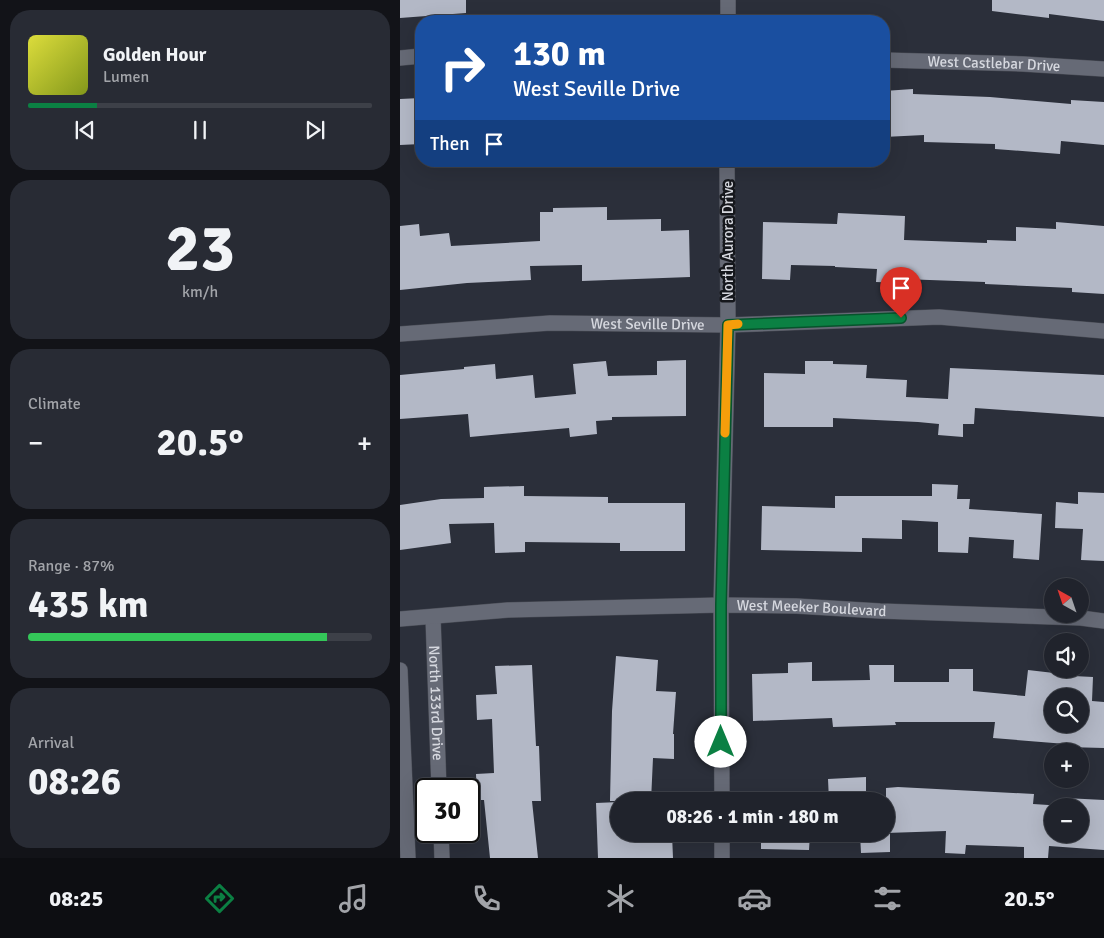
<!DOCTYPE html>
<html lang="en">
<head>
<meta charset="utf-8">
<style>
  body { margin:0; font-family:Signika,sans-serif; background:#282b34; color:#f1f3f6; height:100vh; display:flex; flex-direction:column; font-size:19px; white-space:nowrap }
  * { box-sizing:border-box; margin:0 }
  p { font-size:16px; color:#a2a4a9 }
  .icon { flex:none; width:28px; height:28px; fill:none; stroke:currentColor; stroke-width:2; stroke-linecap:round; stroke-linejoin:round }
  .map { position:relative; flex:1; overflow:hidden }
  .panel { display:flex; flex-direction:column; gap:10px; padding:10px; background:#121318; width:400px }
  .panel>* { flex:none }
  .guide { position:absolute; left:15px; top:15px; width:475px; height:152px; border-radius:20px; box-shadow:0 5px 20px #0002,0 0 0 1px #3d4048; background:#1a4fa0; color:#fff; overflow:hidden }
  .needle { width:32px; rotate:320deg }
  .controls { position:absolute; left:644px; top:578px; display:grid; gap:10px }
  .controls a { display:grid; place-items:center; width:45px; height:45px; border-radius:50%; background:#20232c; box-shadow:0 5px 20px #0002,0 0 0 1px #3d4048; font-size:25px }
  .speed { position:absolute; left:15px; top:778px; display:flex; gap:10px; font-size:25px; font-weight:700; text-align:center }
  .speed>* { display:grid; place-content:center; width:65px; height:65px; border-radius:50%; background:#20232c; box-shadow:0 5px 20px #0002,0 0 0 1px #3d4048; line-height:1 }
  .speed .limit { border:2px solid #111; border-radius:8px; background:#fff; color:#111 }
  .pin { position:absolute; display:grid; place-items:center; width:42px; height:42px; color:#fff; margin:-51px -21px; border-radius:50% 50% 50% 0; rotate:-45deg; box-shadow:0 0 5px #0007 }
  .pin .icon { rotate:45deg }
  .me { position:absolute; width:55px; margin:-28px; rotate:0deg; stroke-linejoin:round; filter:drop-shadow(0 0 4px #0008) }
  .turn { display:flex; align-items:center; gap:18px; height:105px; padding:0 15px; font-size:22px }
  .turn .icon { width:65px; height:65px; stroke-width:2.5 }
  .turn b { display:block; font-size:35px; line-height:42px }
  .then { display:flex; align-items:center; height:48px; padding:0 15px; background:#0003; gap:10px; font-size:19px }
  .big { font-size:38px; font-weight:700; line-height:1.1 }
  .panel .card { flex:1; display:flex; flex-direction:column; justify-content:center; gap:8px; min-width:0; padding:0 18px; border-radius:20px; background:#282b34 }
  .panel .dial { align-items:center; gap:0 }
  .dial b { font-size:65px; line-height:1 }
  .song { display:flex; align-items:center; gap:15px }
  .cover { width:60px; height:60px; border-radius:8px; background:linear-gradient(135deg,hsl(60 70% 55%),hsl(70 70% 35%)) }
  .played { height:5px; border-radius:2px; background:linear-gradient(90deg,#0b8043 20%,#3d4048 20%) }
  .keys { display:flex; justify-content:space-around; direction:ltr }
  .heat { display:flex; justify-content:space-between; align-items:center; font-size:28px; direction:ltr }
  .charge { height:8px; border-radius:4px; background:linear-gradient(90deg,#34c759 87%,#3d4048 0) }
  .trip { position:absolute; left:210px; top:792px; width:285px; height:50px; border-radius:25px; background:#20232c; box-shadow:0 5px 20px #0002,0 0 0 1px #3d4048; font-weight:700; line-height:50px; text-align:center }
  .tabs { display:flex; height:80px; justify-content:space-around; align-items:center; background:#0d0e12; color:#a2a4a9 }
  .tabs .icon { width:35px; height:35px }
  .tabs .active { color:#0b8043 }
  .tabs b { font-size:22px; color:#f1f3f6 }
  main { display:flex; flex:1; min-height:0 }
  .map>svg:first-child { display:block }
  .building { fill:#b3b8c6; fill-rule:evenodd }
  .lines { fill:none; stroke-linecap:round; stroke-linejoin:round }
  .street-casing { stroke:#4a4d56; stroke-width:16 }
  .secondary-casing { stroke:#4a4d56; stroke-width:16 }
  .street { stroke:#666a76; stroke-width:15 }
  .secondary { stroke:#666a76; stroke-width:15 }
  .route-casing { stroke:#07532c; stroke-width:12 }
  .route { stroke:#0b8043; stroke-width:9 }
  .slow { stroke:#f59e0b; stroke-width:9 }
  .labels { text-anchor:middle; stroke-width:5; stroke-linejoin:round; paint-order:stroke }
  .street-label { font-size:15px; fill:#d6d8df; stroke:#15171c }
</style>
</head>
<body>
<main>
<section class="panel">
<div class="card">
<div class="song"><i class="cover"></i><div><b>Golden Hour</b><p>Lumen</p></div></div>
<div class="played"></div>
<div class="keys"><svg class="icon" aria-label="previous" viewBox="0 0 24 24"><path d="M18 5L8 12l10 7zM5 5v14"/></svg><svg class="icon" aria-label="pause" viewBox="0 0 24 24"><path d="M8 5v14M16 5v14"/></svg><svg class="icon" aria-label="next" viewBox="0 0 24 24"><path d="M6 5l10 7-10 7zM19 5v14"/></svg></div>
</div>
<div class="card dial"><b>23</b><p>km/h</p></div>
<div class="card"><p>Climate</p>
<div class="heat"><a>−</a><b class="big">20.5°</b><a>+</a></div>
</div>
<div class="card"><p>Range · 87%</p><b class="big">435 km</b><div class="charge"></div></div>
<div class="card"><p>Arrival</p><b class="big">08:26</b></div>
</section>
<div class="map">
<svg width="704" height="858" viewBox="0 0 704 858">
  <rect width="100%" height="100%" fill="#2b2f3a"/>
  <path class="building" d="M 0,0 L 66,0 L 66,13 L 0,18 Z
    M 592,0 L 704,0 L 704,21 L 649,14 L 649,18 L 592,11 Z
    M 513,89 L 513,94 L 590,97 L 671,104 L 671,100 L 704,102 L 704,145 L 661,141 L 660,154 L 595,149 L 595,144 L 524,142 L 524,135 L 484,137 L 484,91 Z
    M 21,98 L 21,144 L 0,145 L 0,99 Z
    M 207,207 L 207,220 L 261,219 L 261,231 L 289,230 L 290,277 L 182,281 L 182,265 L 130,266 L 131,280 L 67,283 L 0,290 L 0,226 L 19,224 L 20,236 L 49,233 L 51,246 L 140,241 L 140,212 L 153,212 L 153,208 Z
    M 438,213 L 505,216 L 504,240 L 587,243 L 587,240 L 616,241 L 616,227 L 656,229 L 656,222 L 704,226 L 704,294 L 672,292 L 672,288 L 585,284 L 585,282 L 502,279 L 502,283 L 476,282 L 477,269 L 435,267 L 435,266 L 391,265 L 390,280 L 362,279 L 363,222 L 437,224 Z
    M 286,360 L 286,416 L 212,417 L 212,420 L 196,421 L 197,434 L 170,437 L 169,428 L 70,437 L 68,414 L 0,419 L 0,375 L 64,369 L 64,367 L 95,364 L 96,379 L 133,375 L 135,398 L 176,394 L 173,364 L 206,361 L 208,376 L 257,375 L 257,361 Z
    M 405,361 L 433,361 L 433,364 L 467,365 L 466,378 L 507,380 L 506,397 L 548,399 L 550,368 L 704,375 L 704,417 L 575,408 L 574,424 L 563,424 L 563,437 L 538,435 L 539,424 L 518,422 L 433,418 L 433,427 L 364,427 L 364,373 L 405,374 Z
    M 532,484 L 558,485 L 557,499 L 570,499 L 569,509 L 642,514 L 639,560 L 613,558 L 614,540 L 569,537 L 568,553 L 538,552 L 538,522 L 502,520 L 502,539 L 462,538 L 462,552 L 361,550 L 362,506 L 435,508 L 435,496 L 532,496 Z
    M 124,486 L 124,496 L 208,497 L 208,503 L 285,503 L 285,551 L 220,551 L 220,543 L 125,542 L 125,552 L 95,553 L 94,523 L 49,524 L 51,543 L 0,550 L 0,505 L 41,499 L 84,498 L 84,487 Z
    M 678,492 L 704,493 L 704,561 L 681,560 L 683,529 L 655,528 L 656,502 L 678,504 Z
    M 216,656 L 258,660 L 256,691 L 276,692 L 273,734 L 274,734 L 274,759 L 253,758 L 251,801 L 210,801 L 212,711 Z
    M 412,662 L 412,681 L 470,680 L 469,665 L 494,665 L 494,682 L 549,682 L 549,669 L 573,669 L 573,691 L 625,696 L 628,670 L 654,673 L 654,675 L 693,677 L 692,701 L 704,702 L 704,748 L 666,747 L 666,744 L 593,738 L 595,722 L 495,722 L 496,725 L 433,727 L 432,718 L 353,721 L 352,674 L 388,673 L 388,663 ZM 652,696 L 680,696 L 680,724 L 652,724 Z
    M 132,665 L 136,746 L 139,746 L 141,801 L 132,801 L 138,858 L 90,858 L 84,800 L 77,800 L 76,774 L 94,773 L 92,719 L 77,720 L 76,695 L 97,694 L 95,666 Z
    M 466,777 L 466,801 L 429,801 L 428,779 Z
    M 498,787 L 634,794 L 633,804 L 664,806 L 665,798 L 704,800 L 704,850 L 649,846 L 648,858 L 624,858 L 624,847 L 566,845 L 565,854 L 545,853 L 546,831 L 486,833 L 486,788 ZM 652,806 L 680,806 L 680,834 L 652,834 Z
    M 219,802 L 219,834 L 272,834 L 273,858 L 198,858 L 196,803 Z
    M 361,834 L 410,834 L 409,850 L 361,849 Z
    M 460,834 L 490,834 L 490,852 L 461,853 Z"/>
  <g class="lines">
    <defs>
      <g id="street">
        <path d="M 328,21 L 328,0"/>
        <path d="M 0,58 L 21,56"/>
        <path id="s1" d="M 484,60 L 623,64 L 704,69"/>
        <path id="s2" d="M 0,334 L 150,323 L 328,325 L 539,317 L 704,331"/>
        <path id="s3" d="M 33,617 L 39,789"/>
        <path d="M 0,670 L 8,858"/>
        <path d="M 322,801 L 321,605 L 328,325 L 327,161"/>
        <path d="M 41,831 L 42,858"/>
        <path d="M 322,834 L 322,858"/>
      </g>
      <g id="secondary">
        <path id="s4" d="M 0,619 L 108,610 L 321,605 L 396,606 L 480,611 L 681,618 L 704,621"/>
      </g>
    </defs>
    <use href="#street" class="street-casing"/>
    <use href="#secondary" class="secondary-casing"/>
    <use href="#street" class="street"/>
    <use href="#secondary" class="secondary"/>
  </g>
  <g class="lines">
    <defs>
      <path id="route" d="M 321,742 L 321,605 L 328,325 L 501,318"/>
    </defs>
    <use href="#route" class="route-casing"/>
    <use href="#route" class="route"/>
    <path class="slow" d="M 325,433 L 328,325 L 338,324"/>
  </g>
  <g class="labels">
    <g class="street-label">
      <text dy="5" stroke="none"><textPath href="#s1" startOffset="110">West Castlebar Drive</textPath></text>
      <text transform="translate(328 241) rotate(-90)" y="5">North Aurora Drive</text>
      <text dy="5" stroke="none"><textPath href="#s2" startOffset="248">West Seville Drive</textPath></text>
      <text dy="5" stroke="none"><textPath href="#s4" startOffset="412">West Meeker Boulevard</textPath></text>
      <text dy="5" stroke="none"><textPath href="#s3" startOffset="86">North 133rd Drive</textPath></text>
    </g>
  </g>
</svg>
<div class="controls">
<a><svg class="needle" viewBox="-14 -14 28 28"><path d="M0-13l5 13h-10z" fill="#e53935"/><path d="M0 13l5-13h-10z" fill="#a2a4a9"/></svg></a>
<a><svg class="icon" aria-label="sound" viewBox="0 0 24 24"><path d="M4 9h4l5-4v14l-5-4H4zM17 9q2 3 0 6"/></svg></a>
<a><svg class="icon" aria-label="search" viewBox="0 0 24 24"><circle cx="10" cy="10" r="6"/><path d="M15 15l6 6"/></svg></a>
<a>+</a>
<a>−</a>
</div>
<div class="speed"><div class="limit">30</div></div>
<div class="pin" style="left:501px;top:318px;background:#d93025"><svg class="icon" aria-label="arrive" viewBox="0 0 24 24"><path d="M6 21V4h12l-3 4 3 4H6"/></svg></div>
<svg class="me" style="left:321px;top:742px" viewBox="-20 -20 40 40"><circle r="19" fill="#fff"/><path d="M0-13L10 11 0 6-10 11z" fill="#0b8043"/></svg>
<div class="trip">08:26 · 1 min · 180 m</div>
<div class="guide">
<div class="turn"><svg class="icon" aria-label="right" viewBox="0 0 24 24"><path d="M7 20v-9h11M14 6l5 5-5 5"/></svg><div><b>130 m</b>West Seville Drive</div></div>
<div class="then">Then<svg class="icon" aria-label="arrive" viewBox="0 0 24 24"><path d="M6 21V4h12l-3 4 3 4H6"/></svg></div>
</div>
</div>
</main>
<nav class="tabs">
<b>08:25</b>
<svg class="icon active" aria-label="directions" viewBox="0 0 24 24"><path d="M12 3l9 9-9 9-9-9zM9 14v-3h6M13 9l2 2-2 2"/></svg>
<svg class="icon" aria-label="music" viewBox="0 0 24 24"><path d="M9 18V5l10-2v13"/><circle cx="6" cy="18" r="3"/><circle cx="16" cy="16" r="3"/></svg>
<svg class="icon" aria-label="phone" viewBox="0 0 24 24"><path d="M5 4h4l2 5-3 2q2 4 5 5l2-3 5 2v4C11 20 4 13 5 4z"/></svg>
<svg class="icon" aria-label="climate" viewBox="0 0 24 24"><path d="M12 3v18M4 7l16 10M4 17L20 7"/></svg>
<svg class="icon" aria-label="car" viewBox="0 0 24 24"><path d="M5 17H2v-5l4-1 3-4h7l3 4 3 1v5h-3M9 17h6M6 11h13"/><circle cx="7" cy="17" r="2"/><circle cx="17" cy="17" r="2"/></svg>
<svg class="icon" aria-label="filters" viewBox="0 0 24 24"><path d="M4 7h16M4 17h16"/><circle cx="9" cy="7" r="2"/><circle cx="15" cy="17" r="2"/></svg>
<b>20.5°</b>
</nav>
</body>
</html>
